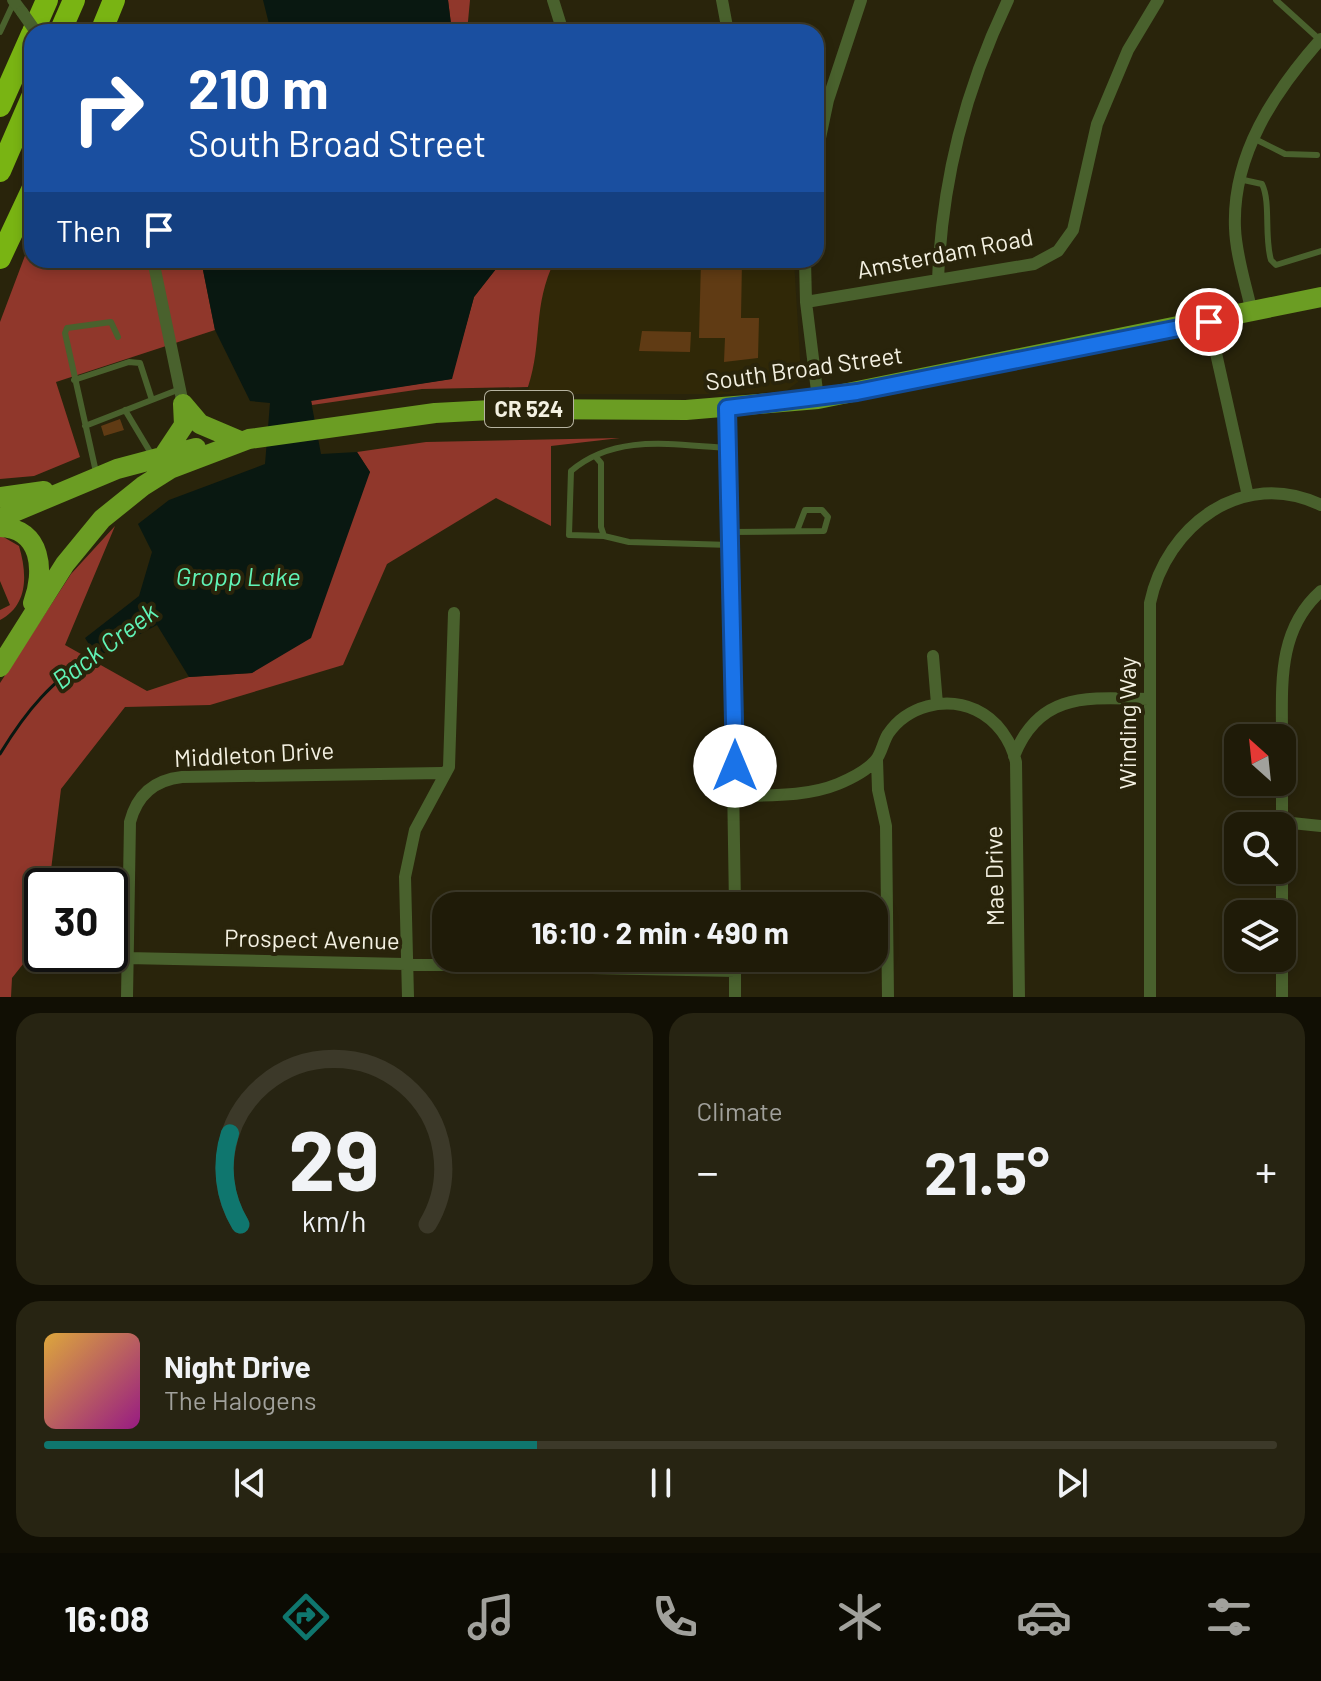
<!DOCTYPE html>
<html lang="en">
<head>
<meta charset="utf-8">
<style>
  body { margin:0; font-family:Barlow,sans-serif; background:#272412; color:#f1f3f6; height:100vh; display:flex; flex-direction:column; font-size:30px; white-space:nowrap }
  * { box-sizing:border-box; margin:0 }
  p { font-size:26px; color:#a1a19c }
  .icon { flex:none; width:44px; height:44px; fill:none; stroke:currentColor; stroke-width:2; stroke-linecap:round; stroke-linejoin:round }
  .map { position:relative; height:997px; overflow:hidden }
  .sheet { display:flex; flex-direction:column; gap:16px; padding:16px; background:#110f04; flex:1 }
  .sheet>* { flex:none }
  .banner { position:absolute; left:24px; top:24px; width:800px; height:244px; border-radius:24px; box-shadow:0 4px 12px #0003,0 0 0 2px #3c3929; background:#1a4fa0; color:#fff; overflow:hidden }
  .needle { width:52px; rotate:333deg }
  .controls { position:absolute; left:1224px; top:724px; display:grid; gap:16px }
  .controls a { display:grid; place-items:center; width:72px; height:72px; border-radius:16px; background:#1f1b08; box-shadow:0 4px 12px #0003,0 0 0 2px #3c3929; font-size:40px }
  .speed { position:absolute; left:24px; top:868px; display:flex; gap:16px; font-size:40px; font-weight:700; text-align:center }
  .speed>* { display:grid; place-content:center; width:104px; height:104px; border-radius:50%; background:#1f1b08; box-shadow:0 4px 12px #0003,0 0 0 2px #3c3929; line-height:1 }
  .speed .limit { border:4px solid #111; border-radius:12px; background:#fff; color:#111 }
  .pin { position:absolute; display:grid; place-items:center; width:68px; height:68px; color:#fff; margin:-34px; border:4px solid #fff; border-radius:50%; box-shadow:0 2px 8px #0007 }
  .me { position:absolute; width:88px; margin:-44px; rotate:0deg; stroke-linejoin:round; filter:drop-shadow(0 0 6px #0008) }
  .turn { display:flex; align-items:center; gap:28px; height:168px; padding:0 32px; font-size:36px }
  .turn .icon { width:104px; height:104px; stroke-width:2.5 }
  .turn b { display:block; font-size:56px; line-height:68px }
  .then { display:flex; align-items:center; height:76px; padding:0 32px; background:#0003; gap:16px; font-size:30px }
  .big { font-size:60px; font-weight:700; line-height:1.1 }
  .sheet .card { flex:1; display:flex; flex-direction:column; justify-content:center; gap:12px; min-width:0; padding:0 28px; border-radius:24px; background:#272412 }
  .sheet .dial { align-items:center; gap:0 }
  .dial svg { height:208px; overflow:visible; fill:none; stroke:#3c3929; stroke-width:7; stroke-linecap:round; text-anchor:middle }
  .dial text { fill:#f1f3f6; stroke:none }
  .song { display:flex; align-items:center; gap:24px }
  .cover { width:96px; height:96px; border-radius:12px; background:linear-gradient(135deg,hsl(40 70% 55%),hsl(310 70% 35%)) }
  .played { height:8px; border-radius:4px; background:linear-gradient(90deg,#0f766e 40%,#3c3929 40%) }
  .keys { display:flex; justify-content:space-around; direction:ltr }
  .heat { display:flex; justify-content:space-between; align-items:center; font-size:44px; direction:ltr }
  .sheet .tiles { flex:1; display:grid; gap:16px; grid-template-columns:1fr 1fr }
  .card:last-child { grid-column:span 2 }
  .trip { position:absolute; left:432px; top:892px; width:456px; height:80px; border-radius:24px; background:#1f1b08; box-shadow:0 4px 12px #0003,0 0 0 2px #3c3929; font-weight:700; line-height:80px; text-align:center }
  .tab-bar { display:flex; height:128px; justify-content:space-around; align-items:center; background:#0c0b03; color:#a1a19c }
  .tab-bar .icon { width:56px; height:56px }
  .tab-bar .selected { color:#0f766e }
  .tab-bar b { font-size:36px; color:#f1f3f6 }
  .map>svg:first-child { display:block }
  .built { fill:#302807 }
  .forest { fill:#90372b }
  .water { fill:#091811 }
  .lines { fill:none; stroke-linecap:round; stroke-linejoin:round }
  .stream { stroke:#091811; stroke-width:3 }
  .building { fill:#603b14 }
  .lane { stroke:#49612d; stroke-width:6 }
  .street { stroke:#49612d; stroke-width:12 }
  .primary { stroke:#6b9d23; stroke-width:20 }
  .highway { stroke:#79b413; stroke-width:22 }
  .street-bridge { stroke:#49612d; stroke-width:12 }
  .route-casing { stroke:#114b97; stroke-width:20 }
  .route { stroke:#1a73e8; stroke-width:14 }
  .labels { text-anchor:middle; stroke-width:8; stroke-linejoin:round; paint-order:stroke }
  .shield { fill:#29240b; stroke:#b6b3a1; stroke-width:2 }
  .shield-label { font-size:22px; font-weight:bold; fill:#f3f0e1 }
  .street-label { font-size:24px; fill:#f3f0e1; stroke:#29240b }
  .water-label { font-size:26px; font-style:italic; fill:#60f3b6; stroke:#29240b }
</style>
</head>
<body>
<div class="map">
<svg width="1321" height="997" viewBox="0 0 1321 997">
  <rect width="100%" height="100%" fill="#29240b"/>
  <path class="built" d="M 555,260 L 794,260 L 801,375 L 798,382 L 786,391 L 738,394 L 528,394 L 542,287 Z"/>
  <path class="forest" d="M 448,0 L 470,0 L 467,32 L 452,32 Z
    M 32,237 L 32,260 L 156,260 L 158,270 L 201,260 L 215,330 L 56,382 L 80,457 L 34,476 L 0,479 L 0,322 Z
    M 503,260 L 555,260 C 532,306 543,342 528,387 L 422,389 L 312,405 L 311,400 L 451,379 L 474,297 Z
    M 620,438 L 551,446 L 551,526 L 496,498 L 387,564 L 343,665 L 210,705 L 125,707 L 61,789 L 49,886 L 42,886 L 42,940 L 12,978 L 11,997 L 0,997 L 0,683 L 71,574 L 115,526 L 65,645 L 147,691 L 189,677 L 252,673 L 370,472 L 357,452 L 426,442 Z
    M 0,535 L 19,546 C 27,573 29,605 0,620 L 0,610 L 10,605 L 0,581 Z"/>
  <path class="water" d="M 263,0 L 448,0 L 452,32 L 271,32 Z
    M 201,260 L 503,260 L 474,297 L 452,379 L 311,401 L 321,454 L 357,452 L 370,472 L 311,638 L 252,673 L 189,677 L 157,625 L 97,657 L 85,638 L 139,596 L 152,552 L 138,524 L 169,500 L 265,464 L 270,403 L 250,401 L 215,330 Z"/>
  <g class="lines">
    <path class="stream" d="M 0,754 C 29,706 50,685 94,651"/>
  </g>
  <path class="building" d="M 701,260 L 742,260 L 741,318 L 759,318 L 758,358 L 724,362 L 725,338 L 699,338 Z
    M 642,331 L 691,332 L 690,352 L 639,351 Z
    M 120,419 L 124,430 L 104,436 L 101,426 Z"/>
  <g class="lines">
    <path class="lane" d="M 1276,0 L 1320,40
      M 0,32 L 14,2
      M 1253,138 L 1285,154 L 1317,155
      M 1239,179 L 1262,184 C 1271,202 1264,237 1271,260 L 1276,265 L 1321,251
      M 74,380 L 129,362 L 140,363 L 152,400
      M 125,410 L 152,455
      M 85,426 L 180,389
      M 728,448 C 673,445 616,433 571,471 L 569,535 L 604,536 L 629,542 L 731,545
      M 595,456 L 601,463 L 601,527 L 604,536
      M 96,472 L 65,333 L 67,328 L 111,322 L 118,337
      M 731,532 L 824,531 L 828,517 L 822,510 L 805,510 L 797,531"/>
    <path class="street" d="M 13,0 L 22,12
      M 553,0 L 563,32
      M 722,0 L 728,32
      M 816,157 L 828,100 L 861,0
      M 153,260 L 183,404
      M 805,260 L 806,302 L 818,399
      M 938,280 C 942,180 965,90 1008,0
      M 806,302 L 1034,264 L 1058,251 L 1073,230 L 1097,124 L 1128,50 L 1158,0
      M 1252,313 C 1246,285 1236,256 1235,228 C 1232,155 1274,92 1321,39
      M 1209,322 L 1248,496
      M 727,408 L 735,906
      M 933,656 L 937,704
      M 1282,738 C 1282,685 1277,630 1321,591
      M 1014,756 C 1040,690 1091,698 1149,699
      M 877,760 L 878,790 L 886,826 L 888,997
      M 735,796 C 769,795 806,797 838,784 C 850,779 866,771 875,761 C 881,755 883,742 888,734 C 907,706 945,696 976,710 C 997,720 1011,740 1016,762 L 1019,997
      M 1282,822 L 1321,826
      M 1282,826 L 1282,782
      M 1282,870 L 1282,914
      M 127,958 L 735,971
      M 1282,958 L 1282,997
      M 127,997 L 130,822 C 137,795 154,780 182,777 L 442,773
      M 408,997 L 405,877 L 415,830 L 449,767 L 454,613
      M 735,997 L 735,958
      M 1150,997 L 1150,603 C 1166,526 1243,467 1321,505"/>
    <path class="primary" d="M 183,404 L 200,424 L 240,441
      M 164,455 L 184,425 L 183,404
      M 0,497 L 44,491
      M 0,518 L 117,469 L 196,448
      M 0,527 C 42,528 45,572 33,603
      M 0,667 L 65,564 L 102,519 L 143,486 L 170,469 L 249,439 L 435,413 L 511,409 L 686,410 L 818,399 L 1321,297"/>
    <path class="highway" d="M 33,32 L 47,0
      M 60,32 L 74,0
      M 101,32 L 114,0
      M 0,106 L 32,34
      M 0,171 L 32,97
      M 0,258 L 32,190"/>
    <path class="street-bridge" d="M 22,12 L 36,32"/>
  </g>
  <g class="lines">
    <defs>
      <path id="route" d="M 735,766 L 727,408 L 857,392 L 1209,322"/>
    </defs>
    <use href="#route" class="route-casing"/>
    <use href="#route" class="route"/>
  </g>
  <g class="labels">
    <rect class="shield" x="485" y="391" width="88" height="36" rx="6"/>
    <g class="shield-label">
      <text x="529" y="417">CR 524</text>
    </g>
    <g class="street-label">
      <text transform="translate(945 254) rotate(-11)" y="8">Amsterdam Road</text>
      <text transform="translate(804 369) rotate(-8)" y="8">South Broad Street</text>
      <text transform="translate(1128 723) rotate(-90)" y="8">Winding Way</text>
      <text transform="translate(254 755) rotate(-3)" y="8">Middleton Drive</text>
      <text transform="translate(995 876) rotate(-91)" y="8">Mae Drive</text>
      <text transform="translate(312 940) rotate(1)" y="8">Prospect Avenue</text>
    </g>
    <g class="water-label">
      <text x="238" y="586">Gropp Lake</text>
      <text transform="translate(105 646) rotate(-37)" y="9">Back Creek</text>
    </g>
  </g>
</svg>
<div class="controls">
<a><svg class="needle" viewBox="-14 -14 28 28"><path d="M0-13l5 13h-10z" fill="#e53935"/><path d="M0 13l5-13h-10z" fill="#a1a19c"/></svg></a>
<a><svg class="icon" aria-label="search" viewBox="0 0 24 24"><circle cx="10" cy="10" r="6"/><path d="M15 15l6 6"/></svg></a>
<a><svg class="icon" aria-label="layers" viewBox="0 0 24 24"><path d="M12 4l9 5-9 5-9-5zM3 14l9 5 9-5"/></svg></a>
</div>
<div class="speed"><div class="limit">30</div></div>
<div class="pin" style="left:1209px;top:322px;background:#d93025"><svg class="icon" aria-label="arrive" viewBox="0 0 24 24"><path d="M6 21V4h12l-3 4 3 4H6"/></svg></div>
<svg class="me" style="left:735px;top:766px" viewBox="-20 -20 40 40"><circle r="19" fill="#fff"/><path d="M0-13L10 11 0 6-10 11z" fill="#1a73e8"/></svg>
<div class="trip">16:10 · 2 min · 490 m</div>
<div class="banner">
<div class="turn"><svg class="icon" aria-label="right" viewBox="0 0 24 24"><path d="M7 20v-9h11M14 6l5 5-5 5"/></svg><div><b>210 m</b>South Broad Street</div></div>
<div class="then">Then<svg class="icon" aria-label="arrive" viewBox="0 0 24 24"><path d="M6 21V4h12l-3 4 3 4H6"/></svg></div>
</div>
</div>
<section class="sheet">
<div class="tiles">
<div class="card dial"><svg viewBox="0 0 100 80">
<path d="M14 69A42 42 0 1 1 86 69"/>
<path d="M14 69A42 42 0 0 1 10 34" stroke="#0f766e"/>
<text x="50" y="56" font-size="32" font-weight="700">29</text>
<text x="50" y="72" font-size="11">km/h</text>
</svg></div>
<div class="card"><p>Climate</p>
<div class="heat"><a>−</a><b class="big">21.5°</b><a>+</a></div>
</div>
<div class="card">
<div class="song"><i class="cover"></i><div><b>Night Drive</b><p>The Halogens</p></div></div>
<div class="played"></div>
<div class="keys"><svg class="icon" aria-label="previous" viewBox="0 0 24 24"><path d="M18 5L8 12l10 7zM5 5v14"/></svg><svg class="icon" aria-label="pause" viewBox="0 0 24 24"><path d="M8 5v14M16 5v14"/></svg><svg class="icon" aria-label="next" viewBox="0 0 24 24"><path d="M6 5l10 7-10 7zM19 5v14"/></svg></div>
</div>
</div>
</section>
<nav class="tab-bar">
<b>16:08</b>
<svg class="icon selected" aria-label="directions" viewBox="0 0 24 24"><path d="M12 3l9 9-9 9-9-9zM9 14v-3h6M13 9l2 2-2 2"/></svg>
<svg class="icon" aria-label="music" viewBox="0 0 24 24"><path d="M9 18V5l10-2v13"/><circle cx="6" cy="18" r="3"/><circle cx="16" cy="16" r="3"/></svg>
<svg class="icon" aria-label="phone" viewBox="0 0 24 24"><path d="M5 4h4l2 5-3 2q2 4 5 5l2-3 5 2v4C11 20 4 13 5 4z"/></svg>
<svg class="icon" aria-label="climate" viewBox="0 0 24 24"><path d="M12 3v18M4 7l16 10M4 17L20 7"/></svg>
<svg class="icon" aria-label="car" viewBox="0 0 24 24"><path d="M5 17H2v-5l4-1 3-4h7l3 4 3 1v5h-3M9 17h6M6 11h13"/><circle cx="7" cy="17" r="2"/><circle cx="17" cy="17" r="2"/></svg>
<svg class="icon" aria-label="filters" viewBox="0 0 24 24"><path d="M4 7h16M4 17h16"/><circle cx="9" cy="7" r="2"/><circle cx="15" cy="17" r="2"/></svg>
</nav>
</body>
</html>
